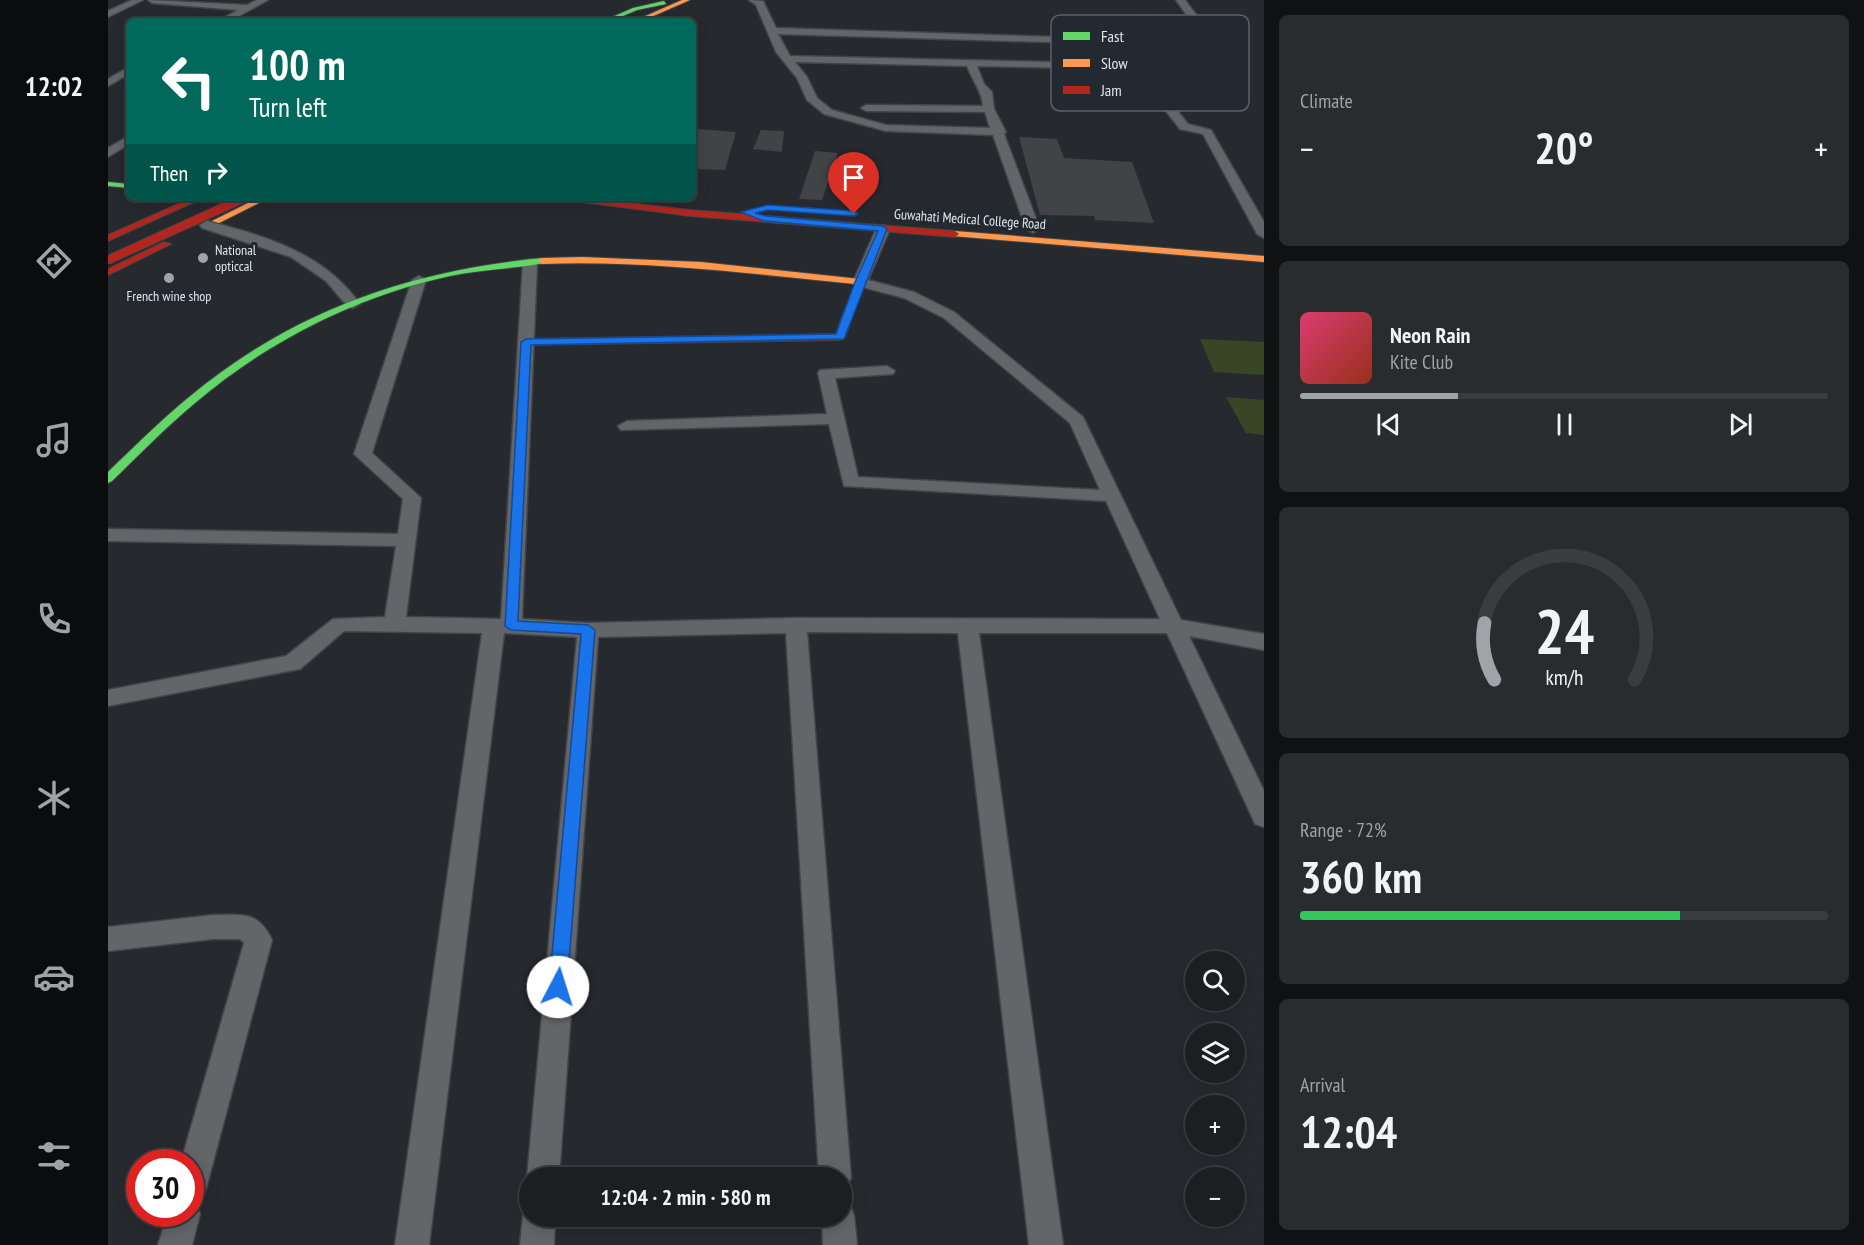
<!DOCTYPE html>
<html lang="en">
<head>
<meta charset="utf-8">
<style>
  body { margin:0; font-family:"PT Sans Narrow",sans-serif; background:#292c2f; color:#f1f3f6; height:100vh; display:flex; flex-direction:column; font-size:22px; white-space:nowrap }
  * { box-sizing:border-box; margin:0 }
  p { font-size:20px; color:#a0a2a5 }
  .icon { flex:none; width:33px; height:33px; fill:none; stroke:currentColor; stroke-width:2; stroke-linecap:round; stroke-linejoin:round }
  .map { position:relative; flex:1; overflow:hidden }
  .side { display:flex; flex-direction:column; gap:15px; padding:15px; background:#0f1113; width:600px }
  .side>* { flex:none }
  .top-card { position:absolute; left:18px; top:18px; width:570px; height:183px; border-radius:9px; box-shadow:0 3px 15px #0003,0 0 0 2px #3a3d40; background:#00695c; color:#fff; overflow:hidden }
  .buttons { position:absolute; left:1077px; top:951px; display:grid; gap:12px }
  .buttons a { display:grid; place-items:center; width:60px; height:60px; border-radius:50%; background:#1c1f22; box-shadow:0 3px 15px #0003,0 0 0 2px #3a3d40; font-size:30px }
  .speed { position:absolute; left:18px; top:1149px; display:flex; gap:12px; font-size:30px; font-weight:700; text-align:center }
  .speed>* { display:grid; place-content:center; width:78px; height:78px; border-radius:50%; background:#1c1f22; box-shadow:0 3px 15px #0003,0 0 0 2px #3a3d40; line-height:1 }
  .speed .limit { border:9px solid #d22; background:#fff; color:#111 }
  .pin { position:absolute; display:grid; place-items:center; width:51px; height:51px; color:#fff; margin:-62px -26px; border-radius:50% 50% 50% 0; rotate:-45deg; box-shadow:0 0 6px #0007 }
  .pin .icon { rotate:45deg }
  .me { position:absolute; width:66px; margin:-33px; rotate:5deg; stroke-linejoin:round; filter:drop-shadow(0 0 4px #0008) }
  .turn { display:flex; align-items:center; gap:21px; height:126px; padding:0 24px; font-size:27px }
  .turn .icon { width:78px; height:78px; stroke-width:2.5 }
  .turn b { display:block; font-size:42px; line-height:51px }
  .then { display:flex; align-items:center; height:57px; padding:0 24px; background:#0003; gap:12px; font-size:22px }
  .big { font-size:45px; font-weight:700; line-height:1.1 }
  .side .widget { flex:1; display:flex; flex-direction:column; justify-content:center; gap:9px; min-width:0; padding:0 21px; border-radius:9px; background:#292c2f }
  .side .dial { align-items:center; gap:0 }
  .dial svg { height:156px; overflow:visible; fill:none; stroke:#3a3d40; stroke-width:7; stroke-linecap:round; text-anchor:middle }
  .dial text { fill:#f1f3f6; stroke:none }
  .song { display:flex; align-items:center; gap:18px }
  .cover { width:72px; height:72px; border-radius:9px; background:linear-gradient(135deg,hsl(340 70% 55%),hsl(10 70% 35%)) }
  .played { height:6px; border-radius:3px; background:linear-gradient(90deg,#a0a4a9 30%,#3a3d40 30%) }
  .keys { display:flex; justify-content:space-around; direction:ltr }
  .heat { display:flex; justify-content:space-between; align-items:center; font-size:33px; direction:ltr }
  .charge { height:9px; border-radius:4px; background:linear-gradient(90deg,#34c759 72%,#3a3d40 0) }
  .trip { position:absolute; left:411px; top:1167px; width:333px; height:60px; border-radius:30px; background:#1c1f22; box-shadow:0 3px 15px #0003,0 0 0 2px #3a3d40; font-weight:700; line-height:60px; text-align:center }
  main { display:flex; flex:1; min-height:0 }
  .tab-bar { display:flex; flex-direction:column; width:108px; justify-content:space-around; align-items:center; background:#0b0c0e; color:#a0a2a5 }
  .tab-bar .icon { width:42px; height:42px }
  .tab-bar .on { color:#a0a4a9 }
  .tab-bar b { font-size:27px; color:#f1f3f6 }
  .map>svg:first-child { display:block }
  .green { fill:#394626 }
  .building { fill:#414346 }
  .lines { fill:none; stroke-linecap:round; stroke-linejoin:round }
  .street-casing { stroke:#424449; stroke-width:3 }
  .fast-casing { stroke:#424449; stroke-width:2 }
  .slow-casing { stroke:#424449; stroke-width:2 }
  .jam-casing { stroke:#424449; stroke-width:2 }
  .street { fill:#636669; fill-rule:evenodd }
  .fast { fill:#63d668; fill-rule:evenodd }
  .slow { fill:#ff974d; fill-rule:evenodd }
  .jam { fill:#b3261e; fill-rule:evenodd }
  .jam-bridge-casing { stroke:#424449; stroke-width:10; stroke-linecap:butt }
  .jam-bridge { stroke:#b3261e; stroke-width:8 }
  .route { fill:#1a73e8; stroke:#114b97; stroke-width:1.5 }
  .poi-dot { fill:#a0a4a9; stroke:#222931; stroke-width:2 }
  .labels { text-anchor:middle; stroke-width:6; stroke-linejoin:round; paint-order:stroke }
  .far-street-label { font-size:14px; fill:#e1e6eb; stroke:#222931 }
  .far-poi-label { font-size:14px; fill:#e1e6eb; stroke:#222931; text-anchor:start }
  .key { fill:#222931; stroke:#5b6269; stroke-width:1.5 }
  .key-label { font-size:16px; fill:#e1e6eb }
</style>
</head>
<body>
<main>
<nav class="tab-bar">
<b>12:02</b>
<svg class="icon on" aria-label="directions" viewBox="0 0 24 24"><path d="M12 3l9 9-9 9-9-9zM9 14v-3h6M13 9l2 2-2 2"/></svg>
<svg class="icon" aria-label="music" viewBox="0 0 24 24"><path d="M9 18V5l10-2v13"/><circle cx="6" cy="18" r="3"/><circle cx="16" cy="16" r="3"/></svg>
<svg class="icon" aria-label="phone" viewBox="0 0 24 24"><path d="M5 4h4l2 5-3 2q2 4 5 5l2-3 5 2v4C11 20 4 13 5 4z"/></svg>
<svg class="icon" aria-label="climate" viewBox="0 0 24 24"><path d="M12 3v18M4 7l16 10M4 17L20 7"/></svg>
<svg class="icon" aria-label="car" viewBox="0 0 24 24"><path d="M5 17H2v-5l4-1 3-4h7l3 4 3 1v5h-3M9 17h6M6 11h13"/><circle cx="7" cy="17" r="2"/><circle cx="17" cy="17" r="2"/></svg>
<svg class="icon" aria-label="filters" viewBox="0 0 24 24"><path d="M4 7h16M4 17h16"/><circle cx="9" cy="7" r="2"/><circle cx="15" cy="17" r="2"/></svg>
</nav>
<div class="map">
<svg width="1156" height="1245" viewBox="0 0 1156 1245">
  <rect width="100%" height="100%" fill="#26292e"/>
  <path class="green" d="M 1092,339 L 1156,342 L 1156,375 L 1106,372 Z
    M 1118,397 L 1156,400 L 1156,435 L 1138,433 Z"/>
  <path class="building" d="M 590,129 L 628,132 L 617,170 L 585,169 L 585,138 Z
    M 653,130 L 676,131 L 674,152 L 645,149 Z
    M 911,137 L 949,139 L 956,158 L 1024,162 L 1046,223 L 987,220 L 986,216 L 932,215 Z
    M 707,151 L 730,153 L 714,200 L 691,199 Z"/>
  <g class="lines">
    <defs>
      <path id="street" d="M 24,0 L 35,0 L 0,17 L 0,11 Z
        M 40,0 L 139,5 L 149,0 L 160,0 L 122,21 L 110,21 L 130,10 L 44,3 Z
        M 641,0 L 655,1 L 668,28 L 1043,40 L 1043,44 L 1040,45 L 670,34 L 682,56 L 1032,64 L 1080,124 L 1103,130 L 1156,222 L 1156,238 L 1149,234 L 1095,134 L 1072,129 L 1025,69 L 869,66 L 876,84 L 884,92 L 886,109 L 898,132 L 896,134 L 932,229 L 925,233 L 918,229 L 885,135 L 778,131 L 716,114 L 699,100 L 689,78 L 668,52 L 648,5 ZM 687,62 L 859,66 C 864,80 874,91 875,106 L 758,105 L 753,108 L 758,111 L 877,112 L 882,128 L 778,125 L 724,110 L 709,98 L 699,77 Z
        M 1068,0 L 1077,0 L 1092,20 L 1090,22 L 1028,22 L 1023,19 L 1028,16 L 1080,17 Z
        M 21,67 L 21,74 L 0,86 L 0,79 Z
        M 21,136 L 21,144 L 0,157 L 0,148 Z
        M 99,221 C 158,236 216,253 252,304 L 245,308 L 240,307 L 218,281 L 183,257 L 94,228 L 92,225 Z
        M 775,225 L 782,229 L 760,280 L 806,292 L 846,312 L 975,417 L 1073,620 L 1156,634 L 1156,650 L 1081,636 L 1156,791 L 1156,827 L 1147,824 L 1144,817 L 1059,633 L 871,633 L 955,1245 L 921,1245 L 850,633 L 699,632 L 743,1178 L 738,1189 L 734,1191 L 734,1178 L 711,1178 L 678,633 L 490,637 L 451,1178 L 422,1178 L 422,1184 L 419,1178 L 469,637 L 396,633 L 321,1245 L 287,1245 L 374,633 L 236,631 L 192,669 L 0,706 L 0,690 L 178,656 L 225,619 L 277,617 L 288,546 L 0,541 L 0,529 L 290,534 L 295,499 L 246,454 L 304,280 L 311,276 L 318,280 L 264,453 L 313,498 L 298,617 L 393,619 L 415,263 L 422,259 L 429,263 L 414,619 L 480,623 L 688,618 L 1052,619 L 998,501 L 736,486 L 721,424 L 513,430 L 510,426 L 519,421 L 719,414 L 710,373 L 712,370 L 779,366 L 787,371 L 785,374 L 727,378 L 750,477 L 992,490 L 962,423 L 836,318 L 796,298 L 747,285 L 745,282 L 768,229 Z
        M 105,915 C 133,915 150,910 164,940 L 98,1189 L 93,1200 L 88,1203 L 92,1214 L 84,1245 L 50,1245 L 60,1214 L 82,1214 L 82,1162 L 73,1162 L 136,943 L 132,939 L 105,939 L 0,951 L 0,927 Z
        M 734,1201 L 742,1204 L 746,1216 L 749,1245 L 715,1245 L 714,1216 L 734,1216 Z
        M 419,1204 L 422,1204 L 422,1216 L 447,1216 L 446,1245 L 412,1245 L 415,1216 Z"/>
      <path id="fast" d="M 556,1 L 558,4 L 529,10 L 503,21 L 495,21 L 525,8 Z
        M 0,182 L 21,184 L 21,188 L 0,186 Z
        M 434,258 L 438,261 L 437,263 C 406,269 374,269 342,276 C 249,296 160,341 87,403 C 58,427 31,455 4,481 L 0,483 L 0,472 C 26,447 52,421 80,398 C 184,311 300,271 434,258 Z"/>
      <path id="slow" d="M 574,0 L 582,0 L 534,21 L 526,21 Z
        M 150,198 L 161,198 L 111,223 L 104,221 Z
        M 847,231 L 1156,256 L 1156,262 L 844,236 L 843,234 Z
        M 474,257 L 593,262 L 752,279 L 757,282 L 744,317 L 739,320 L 734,317 L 747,284 C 642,274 539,260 434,264 L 430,261 L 434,258 Z"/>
      <path id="jam" d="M 84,198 L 95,198 L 0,241 L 0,235 Z
        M 454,198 L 478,198 L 582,210 L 847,231 L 851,234 L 847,237 L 582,216 L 458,200 Z
        M 56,242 L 63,244 L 0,275 L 0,269 Z
        M 739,314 L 744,317 L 737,337 L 732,340 L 418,345 L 413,342 L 418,339 L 728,334 L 734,317 Z"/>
    </defs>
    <use href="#street" class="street-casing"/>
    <use href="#fast" class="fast-casing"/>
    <use href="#slow" class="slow-casing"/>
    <use href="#jam" class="jam-casing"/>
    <use href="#street" class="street"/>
    <use href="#fast" class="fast"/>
    <use href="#slow" class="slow"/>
    <use href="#jam" class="jam"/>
    <defs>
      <path id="jam-bridge" d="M 0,260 L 136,198"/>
    </defs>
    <use href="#jam-bridge" class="jam-bridge-casing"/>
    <use href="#jam-bridge" class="jam-bridge"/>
  </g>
  <path class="route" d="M 660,205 L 746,211 L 750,214 L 746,216 L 660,210 L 647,213 L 658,216 L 775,226 L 779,229 L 736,339 L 423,345 L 410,621 L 480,625 L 487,630 L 459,987 L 457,993 L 450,995 L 444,993 L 441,987 L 473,634 L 403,630 L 397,626 L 413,342 L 418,339 L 728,334 L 747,282 L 770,231 L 656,221 L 633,212 Z"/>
  <g class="poi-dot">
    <circle cx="95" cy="258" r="6"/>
    <circle cx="61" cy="278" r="6"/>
  </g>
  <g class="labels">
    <g class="far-street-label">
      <text transform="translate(862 219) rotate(4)" y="5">Guwahati Medical College Road</text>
    </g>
    <g class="far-poi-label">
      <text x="107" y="255">National<tspan x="107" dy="16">opticcal</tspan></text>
      <text x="61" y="301" text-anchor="middle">French wine shop</text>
    </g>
  </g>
  <rect x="943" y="15" width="198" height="96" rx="9" class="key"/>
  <rect x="955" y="32" width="27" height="8" fill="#63d668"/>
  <rect x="955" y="59" width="27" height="8" fill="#ff974d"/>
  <rect x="955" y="86" width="27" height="8" fill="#b3261e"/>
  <g class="key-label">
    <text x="993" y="42">Fast</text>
    <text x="993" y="69">Slow</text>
    <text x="993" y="96">Jam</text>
  </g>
</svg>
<div class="buttons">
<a><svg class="icon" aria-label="search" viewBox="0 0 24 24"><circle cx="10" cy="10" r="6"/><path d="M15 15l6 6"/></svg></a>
<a><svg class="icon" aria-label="layers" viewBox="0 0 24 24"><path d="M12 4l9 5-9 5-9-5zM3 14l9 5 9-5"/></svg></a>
<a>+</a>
<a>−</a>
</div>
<div class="speed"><div class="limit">30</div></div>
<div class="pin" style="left:746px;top:214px;background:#d93025"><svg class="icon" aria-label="arrive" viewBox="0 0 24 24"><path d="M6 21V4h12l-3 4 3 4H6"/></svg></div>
<svg class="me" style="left:450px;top:987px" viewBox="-20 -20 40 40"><circle r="19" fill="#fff"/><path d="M0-13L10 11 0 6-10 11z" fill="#1a73e8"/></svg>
<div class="trip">12:04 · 2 min · 580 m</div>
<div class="top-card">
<div class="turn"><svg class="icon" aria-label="left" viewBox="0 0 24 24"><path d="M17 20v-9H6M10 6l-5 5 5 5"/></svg><div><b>100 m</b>Turn left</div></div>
<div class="then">Then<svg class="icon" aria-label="right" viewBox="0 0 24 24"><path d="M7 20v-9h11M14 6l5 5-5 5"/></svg></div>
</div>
</div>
<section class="side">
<div class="widget"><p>Climate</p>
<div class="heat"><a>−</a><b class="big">20°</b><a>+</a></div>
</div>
<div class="widget">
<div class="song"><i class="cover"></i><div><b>Neon Rain</b><p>Kite Club</p></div></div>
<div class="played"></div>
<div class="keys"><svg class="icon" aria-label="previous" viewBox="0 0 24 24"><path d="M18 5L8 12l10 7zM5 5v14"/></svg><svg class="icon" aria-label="pause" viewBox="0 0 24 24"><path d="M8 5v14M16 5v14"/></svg><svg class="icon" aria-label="next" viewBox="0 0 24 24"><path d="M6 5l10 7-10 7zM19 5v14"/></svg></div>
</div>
<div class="widget dial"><svg viewBox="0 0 100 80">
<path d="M14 69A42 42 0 1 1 86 69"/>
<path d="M14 69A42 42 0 0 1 9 40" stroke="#a0a4a9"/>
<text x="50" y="56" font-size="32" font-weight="700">24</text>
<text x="50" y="72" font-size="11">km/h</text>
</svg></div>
<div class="widget"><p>Range · 72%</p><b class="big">360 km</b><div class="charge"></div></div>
<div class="widget"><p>Arrival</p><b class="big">12:04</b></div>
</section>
</main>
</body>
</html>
